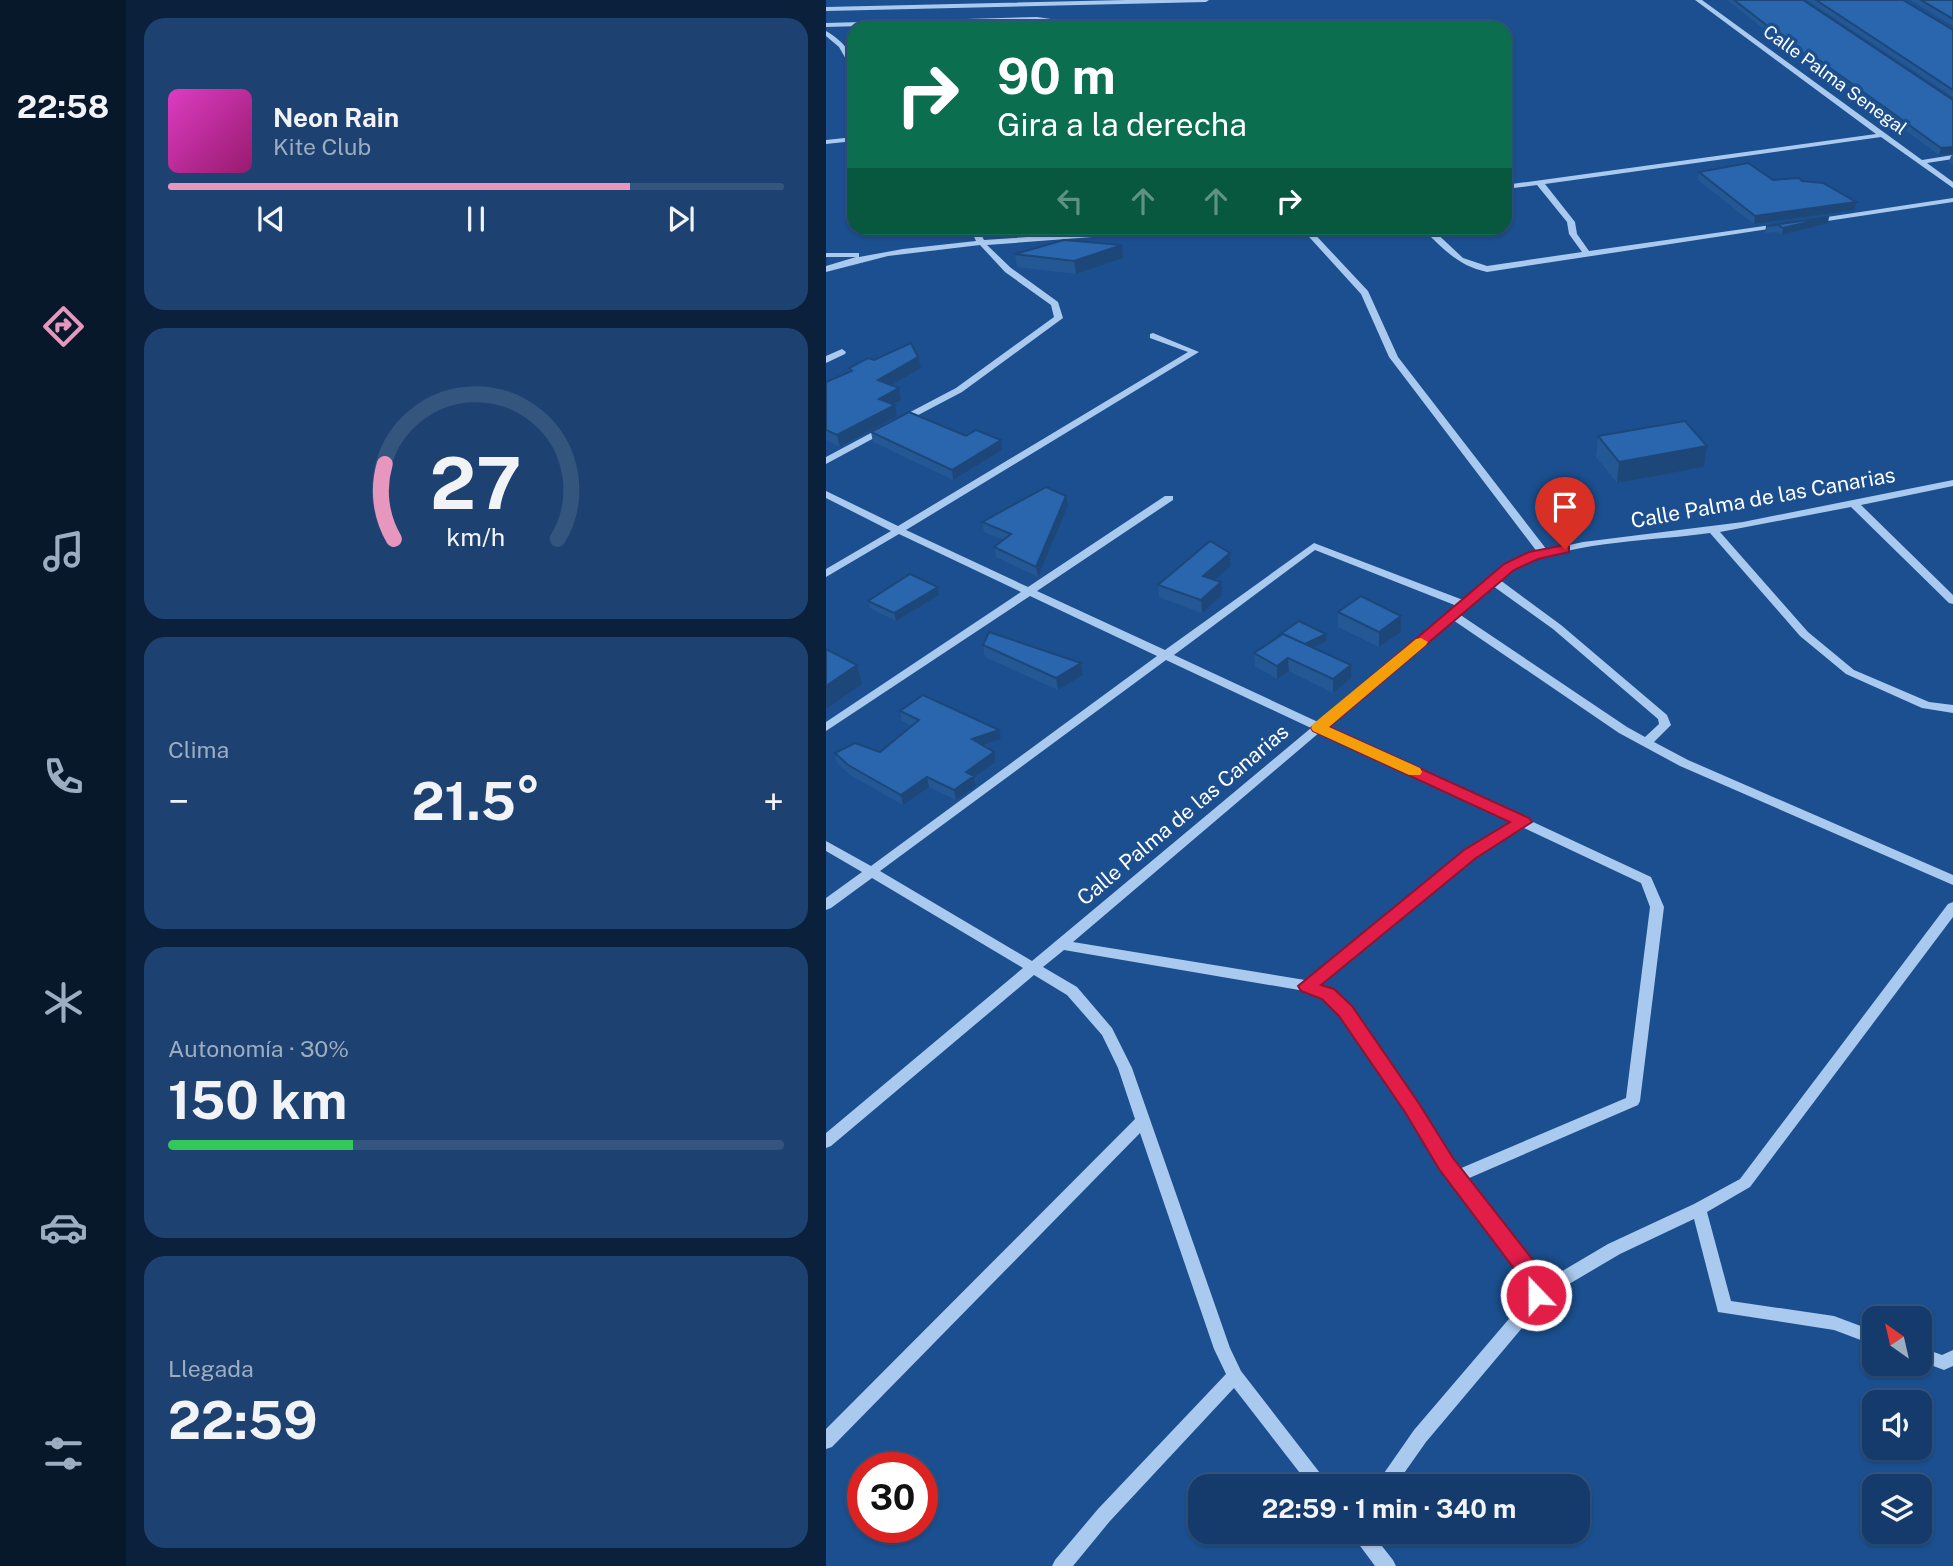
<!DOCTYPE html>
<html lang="es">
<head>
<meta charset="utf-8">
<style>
  body { margin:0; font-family:"Public Sans",sans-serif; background:#1d4271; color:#f1f3f6; height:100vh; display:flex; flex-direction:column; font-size:26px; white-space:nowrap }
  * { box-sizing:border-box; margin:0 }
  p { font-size:23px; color:#9dadc1 }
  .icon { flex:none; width:38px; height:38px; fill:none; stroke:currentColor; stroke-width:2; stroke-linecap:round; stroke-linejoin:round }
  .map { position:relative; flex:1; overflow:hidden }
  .drawer { display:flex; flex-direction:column; gap:18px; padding:18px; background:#0b203b; width:700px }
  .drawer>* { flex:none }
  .top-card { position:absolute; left:21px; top:21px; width:665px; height:214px; border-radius:21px; box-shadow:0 2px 5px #0004,0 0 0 2px #33557e; background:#0b6e4f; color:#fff; overflow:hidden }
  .needle { width:46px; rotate:326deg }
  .controls { position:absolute; left:1036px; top:1306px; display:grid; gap:14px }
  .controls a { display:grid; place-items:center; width:70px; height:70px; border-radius:14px; background:#143b6b; box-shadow:0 2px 5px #0004,0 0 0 2px #33557e; font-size:35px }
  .speed { position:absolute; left:21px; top:1452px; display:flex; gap:14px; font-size:35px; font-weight:700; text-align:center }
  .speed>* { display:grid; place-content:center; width:91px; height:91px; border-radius:50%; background:#143b6b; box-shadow:0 2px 5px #0004,0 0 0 2px #33557e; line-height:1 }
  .speed .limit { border:10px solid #d22; background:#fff; color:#111 }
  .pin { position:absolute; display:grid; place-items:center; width:60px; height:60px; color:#fff; margin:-72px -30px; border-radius:50% 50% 50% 0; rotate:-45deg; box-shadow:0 0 7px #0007 }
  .pin .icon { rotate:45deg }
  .me { position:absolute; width:77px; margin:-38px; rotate:338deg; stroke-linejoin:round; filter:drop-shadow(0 0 5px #0008) }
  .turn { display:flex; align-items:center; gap:24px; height:147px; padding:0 35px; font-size:32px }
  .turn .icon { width:91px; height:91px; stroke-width:2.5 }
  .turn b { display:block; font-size:49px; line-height:60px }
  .lanes { display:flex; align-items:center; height:66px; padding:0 35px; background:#0003; justify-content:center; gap:35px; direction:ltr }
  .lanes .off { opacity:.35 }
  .big { font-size:52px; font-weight:700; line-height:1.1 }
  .drawer .card { flex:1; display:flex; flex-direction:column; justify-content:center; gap:10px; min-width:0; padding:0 24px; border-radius:21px; background:#1d4271 }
  .drawer .dial { align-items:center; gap:0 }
  .dial svg { height:182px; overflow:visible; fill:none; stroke:#33557e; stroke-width:7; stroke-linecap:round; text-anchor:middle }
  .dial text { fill:#f1f3f6; stroke:none }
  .song { display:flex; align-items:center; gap:21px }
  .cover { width:84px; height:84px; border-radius:10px; background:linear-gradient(135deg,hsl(310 70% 55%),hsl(320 70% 35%)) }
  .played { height:7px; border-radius:4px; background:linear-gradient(90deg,#e797bd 75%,#33557e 75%) }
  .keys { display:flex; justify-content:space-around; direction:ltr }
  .heat { display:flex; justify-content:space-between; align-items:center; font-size:38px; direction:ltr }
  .charge { height:10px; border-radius:5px; background:linear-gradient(90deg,#34c759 30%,#33557e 0) }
  .trip { position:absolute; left:362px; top:1474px; width:402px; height:70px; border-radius:21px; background:#143b6b; box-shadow:0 2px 5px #0004,0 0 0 2px #33557e; font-weight:700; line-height:70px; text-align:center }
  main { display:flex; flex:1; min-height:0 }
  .tab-bar { display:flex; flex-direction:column; width:126px; justify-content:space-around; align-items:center; background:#08182b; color:#9dadc1 }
  .tab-bar .icon { width:49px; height:49px }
  .tab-bar .current { color:#e797bd }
  .tab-bar b { font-size:32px; color:#f1f3f6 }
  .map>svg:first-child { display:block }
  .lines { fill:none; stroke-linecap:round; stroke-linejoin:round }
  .minor { fill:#a9c9ee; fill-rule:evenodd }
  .wall { fill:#245895 }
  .shaded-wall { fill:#1d4779 }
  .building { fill:#2a66ad; stroke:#1d4779; stroke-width:2 }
  .route { fill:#e11d48; stroke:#92132f; stroke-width:2 }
  .slow { fill:#f59e0b }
  .labels { text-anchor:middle; stroke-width:7; stroke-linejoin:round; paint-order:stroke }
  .far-street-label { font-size:18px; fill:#fff; stroke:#1b4f8f }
  .street-label { font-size:21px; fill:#fff; stroke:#1b4f8f }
</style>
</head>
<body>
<main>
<nav class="tab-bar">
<b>22:58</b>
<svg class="icon current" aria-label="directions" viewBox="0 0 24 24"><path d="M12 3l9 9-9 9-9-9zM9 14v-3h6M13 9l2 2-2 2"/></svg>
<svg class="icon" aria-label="music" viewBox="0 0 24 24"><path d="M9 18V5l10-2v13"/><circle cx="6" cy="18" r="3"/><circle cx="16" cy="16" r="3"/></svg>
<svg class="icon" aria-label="phone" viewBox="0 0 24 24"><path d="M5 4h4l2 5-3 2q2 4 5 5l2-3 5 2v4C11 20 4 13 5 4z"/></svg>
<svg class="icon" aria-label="climate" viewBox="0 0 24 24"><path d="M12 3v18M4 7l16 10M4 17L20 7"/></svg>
<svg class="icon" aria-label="car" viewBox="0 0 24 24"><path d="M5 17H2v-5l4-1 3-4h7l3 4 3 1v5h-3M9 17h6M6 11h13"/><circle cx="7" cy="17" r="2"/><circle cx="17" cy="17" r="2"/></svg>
<svg class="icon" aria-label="filters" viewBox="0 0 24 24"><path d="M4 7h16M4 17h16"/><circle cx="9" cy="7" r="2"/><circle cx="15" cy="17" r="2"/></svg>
</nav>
<section class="drawer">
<div class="card">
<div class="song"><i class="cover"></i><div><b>Neon Rain</b><p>Kite Club</p></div></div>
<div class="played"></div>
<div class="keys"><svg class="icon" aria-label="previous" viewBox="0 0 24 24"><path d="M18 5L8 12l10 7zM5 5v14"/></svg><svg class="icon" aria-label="pause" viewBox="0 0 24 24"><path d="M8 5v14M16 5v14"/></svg><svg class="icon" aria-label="next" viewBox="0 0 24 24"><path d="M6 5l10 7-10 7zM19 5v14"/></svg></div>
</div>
<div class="card dial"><svg viewBox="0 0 100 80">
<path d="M14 69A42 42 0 1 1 86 69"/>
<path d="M14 69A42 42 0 0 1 10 36" stroke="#e797bd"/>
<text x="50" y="56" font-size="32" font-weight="700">27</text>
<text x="50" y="72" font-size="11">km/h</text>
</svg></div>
<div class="card"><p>Clima</p>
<div class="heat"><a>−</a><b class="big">21.5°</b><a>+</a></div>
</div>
<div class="card"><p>Autonomía · 30%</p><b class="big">150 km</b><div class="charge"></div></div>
<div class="card"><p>Llegada</p><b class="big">22:59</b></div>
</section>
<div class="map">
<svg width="1127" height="1566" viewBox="0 0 1127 1566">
  <rect width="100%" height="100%" fill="#1b4f8f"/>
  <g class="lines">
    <path class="minor" d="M 300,0 L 383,0 L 380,2 L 0,11 L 0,7 Z
      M 869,0 L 876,0 L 1096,160 L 1127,155 L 1127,159 L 1101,163 L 1127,182 L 1127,188 L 1055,137 L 719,184 L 749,222 L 751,234 L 763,251 L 959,223 L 959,227 L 956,227 L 661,272 C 633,266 618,250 598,230 L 597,228 L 605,228 L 637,258 L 661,266 L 756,252 L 743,234 L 741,222 L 711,185 L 679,189 L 679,185 L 1050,134 Z
      M 211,17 L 232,20 L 248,28 L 240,28 L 229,23 L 211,21 L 0,27 L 0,23 Z
      M 0,31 C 14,39 28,52 28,70 L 25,68 L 13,47 L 0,36 Z
      M 28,137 L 28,141 L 0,144 L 0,140 Z
      M 1127,198 L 1127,202 L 988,223 L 984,221 L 988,219 Z
      M 144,228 L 152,228 L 158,240 L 338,228 L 363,228 L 359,230 L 161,245 L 185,268 L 232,302 L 237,318 L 136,392 L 77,423 L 71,423 L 71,419 L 130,388 L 228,317 L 225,305 L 179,272 L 154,245 L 62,256 L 0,272 L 0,266 L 30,257 L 0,257 L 0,253 L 33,253 L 33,257 L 77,249 L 150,241 Z
      M 475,228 L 483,228 L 542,291 L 572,357 L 721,550 L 757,542 L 917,522 L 1127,480 L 1127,486 L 1035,505 L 1127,595 L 1127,604 L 1123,603 L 1025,507 L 894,532 L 982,632 L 1028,670 L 1103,702 L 1127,705 L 1127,713 L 1096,708 L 1020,674 L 974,636 L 884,533 C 824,542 721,540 674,580 L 735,625 L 841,715 L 845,725 L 828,742 L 862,760 L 1127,875 L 1127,885 L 854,766 L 793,733 L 627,620 L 501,726 L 825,877 L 838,907 L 814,1101 L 812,1105 L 641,1179 L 712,1271 L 716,1283 L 782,1244 L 868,1204 L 914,1179 L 1122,904 L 1127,902 L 1127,917 L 924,1187 L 881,1212 L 905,1301 L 1008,1316 L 1048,1331 L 1048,1345 L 1008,1330 L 892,1312 L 868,1219 L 794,1254 L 716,1300 L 706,1316 L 600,1442 L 569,1486 L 549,1486 L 588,1430 L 694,1306 L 702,1294 L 698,1278 L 615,1167 L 581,1111 L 514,1015 L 497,998 L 479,991 L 238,950 L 217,967 L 251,987 L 286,1028 L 306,1068 L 404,1348 L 415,1371 L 504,1486 L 484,1486 L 408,1388 L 284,1521 L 247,1566 L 226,1566 L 229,1560 L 272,1509 L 400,1374 L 388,1349 L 314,1133 L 6,1447 L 0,1449 L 0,1429 L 309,1119 L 292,1068 L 276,1035 L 241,995 L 208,975 L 5,1146 L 0,1148 L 0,1133 L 197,968 L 46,878 L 5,908 L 0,910 L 0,898 L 36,872 L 0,851 L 0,841 L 45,866 L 331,656 L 204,596 L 0,731 L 0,722 L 195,592 L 73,534 L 0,577 L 0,569 L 65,531 L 0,498 L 0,491 L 72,526 L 362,352 L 324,338 L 324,334 L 327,333 L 373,352 L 80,530 L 202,587 L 339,496 L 347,496 L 347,500 L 211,591 L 339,650 L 488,543 L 637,600 L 679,565 L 712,553 L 563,357 L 535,294 ZM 489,550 L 631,606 L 492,722 L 348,655 ZM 667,586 L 727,629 L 832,719 L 833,724 L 819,737 L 801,727 L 633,614 ZM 340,660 L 485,728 L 206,961 L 54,871 ZM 494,732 L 687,823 L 639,851 L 479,980 L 247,942 ZM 698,828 L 815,883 L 824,907 L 800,1098 L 633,1169 L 591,1103 L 524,1007 L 507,990 L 492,985 L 649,857 Z
      M 16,349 L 20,352 L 19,354 L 0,363 L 0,356 Z
      M 58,426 L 61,427 L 61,431 L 0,464 L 0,457 Z
      M 1094,1347 L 1116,1355 L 1127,1350 L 1127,1366 L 1118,1370 L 1094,1361 Z
      M 523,1531 L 544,1531 L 567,1560 L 570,1566 L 549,1566 Z"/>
  </g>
  <path class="wall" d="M 901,0 L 977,0 L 1127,100 L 1127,153 L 1113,155 L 992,66 L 986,67 Z
    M 981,0 L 1077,0 L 1127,30 L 1127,97 Z
    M 1084,0 L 1127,0 L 1127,26 Z
    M 1127,155 L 1127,165 L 1123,162 L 1125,156 Z
    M 873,172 L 947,180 L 976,181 L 1030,202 L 1029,210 L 928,224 L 872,180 Z
    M 1002,223 L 956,235 L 951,232 L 939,233 L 940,226 Z
    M 296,245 L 297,258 L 250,274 L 191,267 L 189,254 Z
    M 48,360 L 95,368 L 65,385 L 73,388 L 75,400 L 67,404 L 69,405 L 71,416 L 14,447 L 0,440 L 0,382 L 23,372 L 23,368 Z
    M 45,432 L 140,436 L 176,450 L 127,480 L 47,442 Z
    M 772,436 L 878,467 L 791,483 L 770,457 Z
    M 242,506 L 212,577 L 170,557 L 168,547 L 177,540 L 158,532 L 156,522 Z
    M 404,553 L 405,566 L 388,580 L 396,595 L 376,613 L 333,597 L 332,585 Z
    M 112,587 L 113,595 L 70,621 L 44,608 L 42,601 Z
    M 512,612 L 575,632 L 553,647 L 512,627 Z
    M 453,635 L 501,641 L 487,648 L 525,665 L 525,678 L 507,693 L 463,671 L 451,679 L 429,666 L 428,653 L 453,636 Z
    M 157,645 L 255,663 L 257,675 L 232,690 L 159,657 Z
    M 74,711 L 173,730 L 175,739 L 157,746 L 168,752 L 170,762 L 148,777 L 150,786 L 130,800 L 103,787 L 77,805 L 24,775 L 11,763 L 9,753 L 54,752 L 86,726 L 76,721 Z"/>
  <path class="shaded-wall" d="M 993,60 L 992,66 L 986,67 L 987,61 Z
    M 1127,147 L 1127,153 L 1113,155 L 1115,148 Z
    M 1030,202 L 1029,210 L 928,224 L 929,216 Z
    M 1003,217 L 1002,223 L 956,235 L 957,228 Z
    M 296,245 L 297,258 L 250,274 L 248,261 Z
    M 92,357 L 95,368 L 55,391 L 52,380 Z
    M 73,388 L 75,400 L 56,410 L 53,399 Z
    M 69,405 L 71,416 L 14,447 L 11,435 Z
    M 175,440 L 176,450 L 127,480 L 126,470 Z
    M 881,446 L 878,467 L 791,483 L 793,462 Z
    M 240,496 L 242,506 L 212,577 L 210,567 Z
    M 404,553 L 405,566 L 378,589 L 377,576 Z
    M 395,582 L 396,595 L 376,613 L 375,600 Z
    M 112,587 L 113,595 L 70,621 L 68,613 Z
    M 575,616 L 575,632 L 553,647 L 553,632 Z
    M 500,634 L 501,641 L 476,653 L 476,645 Z
    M 462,658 L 463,671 L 451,679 L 451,666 Z
    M 255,663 L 257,675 L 232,690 L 230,678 Z
    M 31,665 L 36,684 L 0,709 L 0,686 Z
    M 525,665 L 525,678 L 507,693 L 507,679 Z
    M 173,730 L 175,739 L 147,749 L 146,739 Z
    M 168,752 L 170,762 L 148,777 L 150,786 L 130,800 L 128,790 L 140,772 Z
    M 101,777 L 103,787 L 77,805 L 75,795 Z"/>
  <path class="building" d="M 908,0 L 977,0 L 1127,100 L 1127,147 L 1115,148 L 993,60 L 987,61 Z
    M 990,0 L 1077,0 L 1127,30 L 1127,90 Z
    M 1095,0 L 1127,0 L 1127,19 Z
    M 922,163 L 947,180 L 973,178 L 976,181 L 997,183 L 1030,202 L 929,216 L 873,172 Z
    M 1003,217 L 957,228 L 952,225 L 940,226 Z
    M 238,240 L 296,245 L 248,261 L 189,254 Z
    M 85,343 L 92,357 L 52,380 L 73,388 L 53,399 L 69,405 L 11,435 L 0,430 L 0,382 L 26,371 L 23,368 L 42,358 L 48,360 Z
    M 83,412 L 140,436 L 150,430 L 175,440 L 126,470 L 45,432 Z
    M 859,421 L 881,446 L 793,462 L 772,436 Z
    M 220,487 L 240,496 L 210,567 L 168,547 L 185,534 L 156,522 Z
    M 384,541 L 404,553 L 377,576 L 395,582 L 375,600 L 332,585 Z
    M 84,574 L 112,587 L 68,613 L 42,601 Z
    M 535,596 L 575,616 L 553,632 L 512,612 Z
    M 473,621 L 500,634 L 479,644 L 457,634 L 455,635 L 453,635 Z
    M 163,632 L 255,663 L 230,678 L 157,645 Z
    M 457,634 L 525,665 L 507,679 L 462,658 L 451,666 L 428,653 Z
    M 0,649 L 31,665 L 0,686 Z
    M 97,695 L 173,730 L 146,739 L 168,752 L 140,772 L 148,776 L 128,790 L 101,777 L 75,795 L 22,765 L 9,753 L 29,743 L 54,752 L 93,720 L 74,711 Z"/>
  <path class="route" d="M 739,545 L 743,546 L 743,552 L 712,559 L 688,570 L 503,727 L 703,818 L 706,822 L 650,858 L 495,985 L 508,989 L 526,1006 L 592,1102 L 627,1158 L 714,1269 L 720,1295 L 717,1301 L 710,1304 L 703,1301 L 696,1279 L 613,1169 L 579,1112 L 513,1016 L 496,999 L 475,991 L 472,986 L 638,850 L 684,822 L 487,731 L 485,728 L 678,564 L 703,552 Z"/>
  <path class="slow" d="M 595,638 L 602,642 L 600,645 L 503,727 L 594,768 L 596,772 L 594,775 L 583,775 L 487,731 L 485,728 L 487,724 L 590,639 Z"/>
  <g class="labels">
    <g class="far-street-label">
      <text transform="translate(1009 80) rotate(36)" y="6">Calle Palma Senegal</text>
    </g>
    <g class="street-label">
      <text transform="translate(937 498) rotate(-10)" y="7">Calle Palma de las Canarias</text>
      <text transform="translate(357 815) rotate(-40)" y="7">Calle Palma de las Canarias</text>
    </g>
  </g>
</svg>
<div class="controls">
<a><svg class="needle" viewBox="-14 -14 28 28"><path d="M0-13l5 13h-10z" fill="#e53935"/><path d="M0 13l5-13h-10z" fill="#9dadc1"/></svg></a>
<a><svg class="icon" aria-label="sound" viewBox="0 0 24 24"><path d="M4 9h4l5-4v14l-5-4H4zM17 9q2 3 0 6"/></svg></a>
<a><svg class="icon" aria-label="layers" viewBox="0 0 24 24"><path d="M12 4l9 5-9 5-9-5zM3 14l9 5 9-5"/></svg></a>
</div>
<div class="speed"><div class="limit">30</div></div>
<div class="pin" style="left:739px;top:549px;background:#d93025"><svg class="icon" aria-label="arrive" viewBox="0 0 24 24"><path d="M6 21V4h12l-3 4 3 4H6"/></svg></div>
<svg class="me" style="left:710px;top:1295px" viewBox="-20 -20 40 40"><circle r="17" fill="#e11d48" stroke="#fff" stroke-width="3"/><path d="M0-11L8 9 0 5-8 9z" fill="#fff"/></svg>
<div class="trip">22:59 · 1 min · 340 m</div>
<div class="top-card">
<div class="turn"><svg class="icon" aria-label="right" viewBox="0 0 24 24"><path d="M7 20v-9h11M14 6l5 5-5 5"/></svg><div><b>90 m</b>Gira a la derecha</div></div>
<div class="lanes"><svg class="icon off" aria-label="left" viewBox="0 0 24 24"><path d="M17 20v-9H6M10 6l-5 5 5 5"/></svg><svg class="icon off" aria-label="ahead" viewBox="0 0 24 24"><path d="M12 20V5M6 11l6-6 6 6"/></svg><svg class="icon off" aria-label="ahead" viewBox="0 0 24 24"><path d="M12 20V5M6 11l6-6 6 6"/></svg><svg class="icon" aria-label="right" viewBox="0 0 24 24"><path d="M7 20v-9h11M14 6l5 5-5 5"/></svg></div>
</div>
</div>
</main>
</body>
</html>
